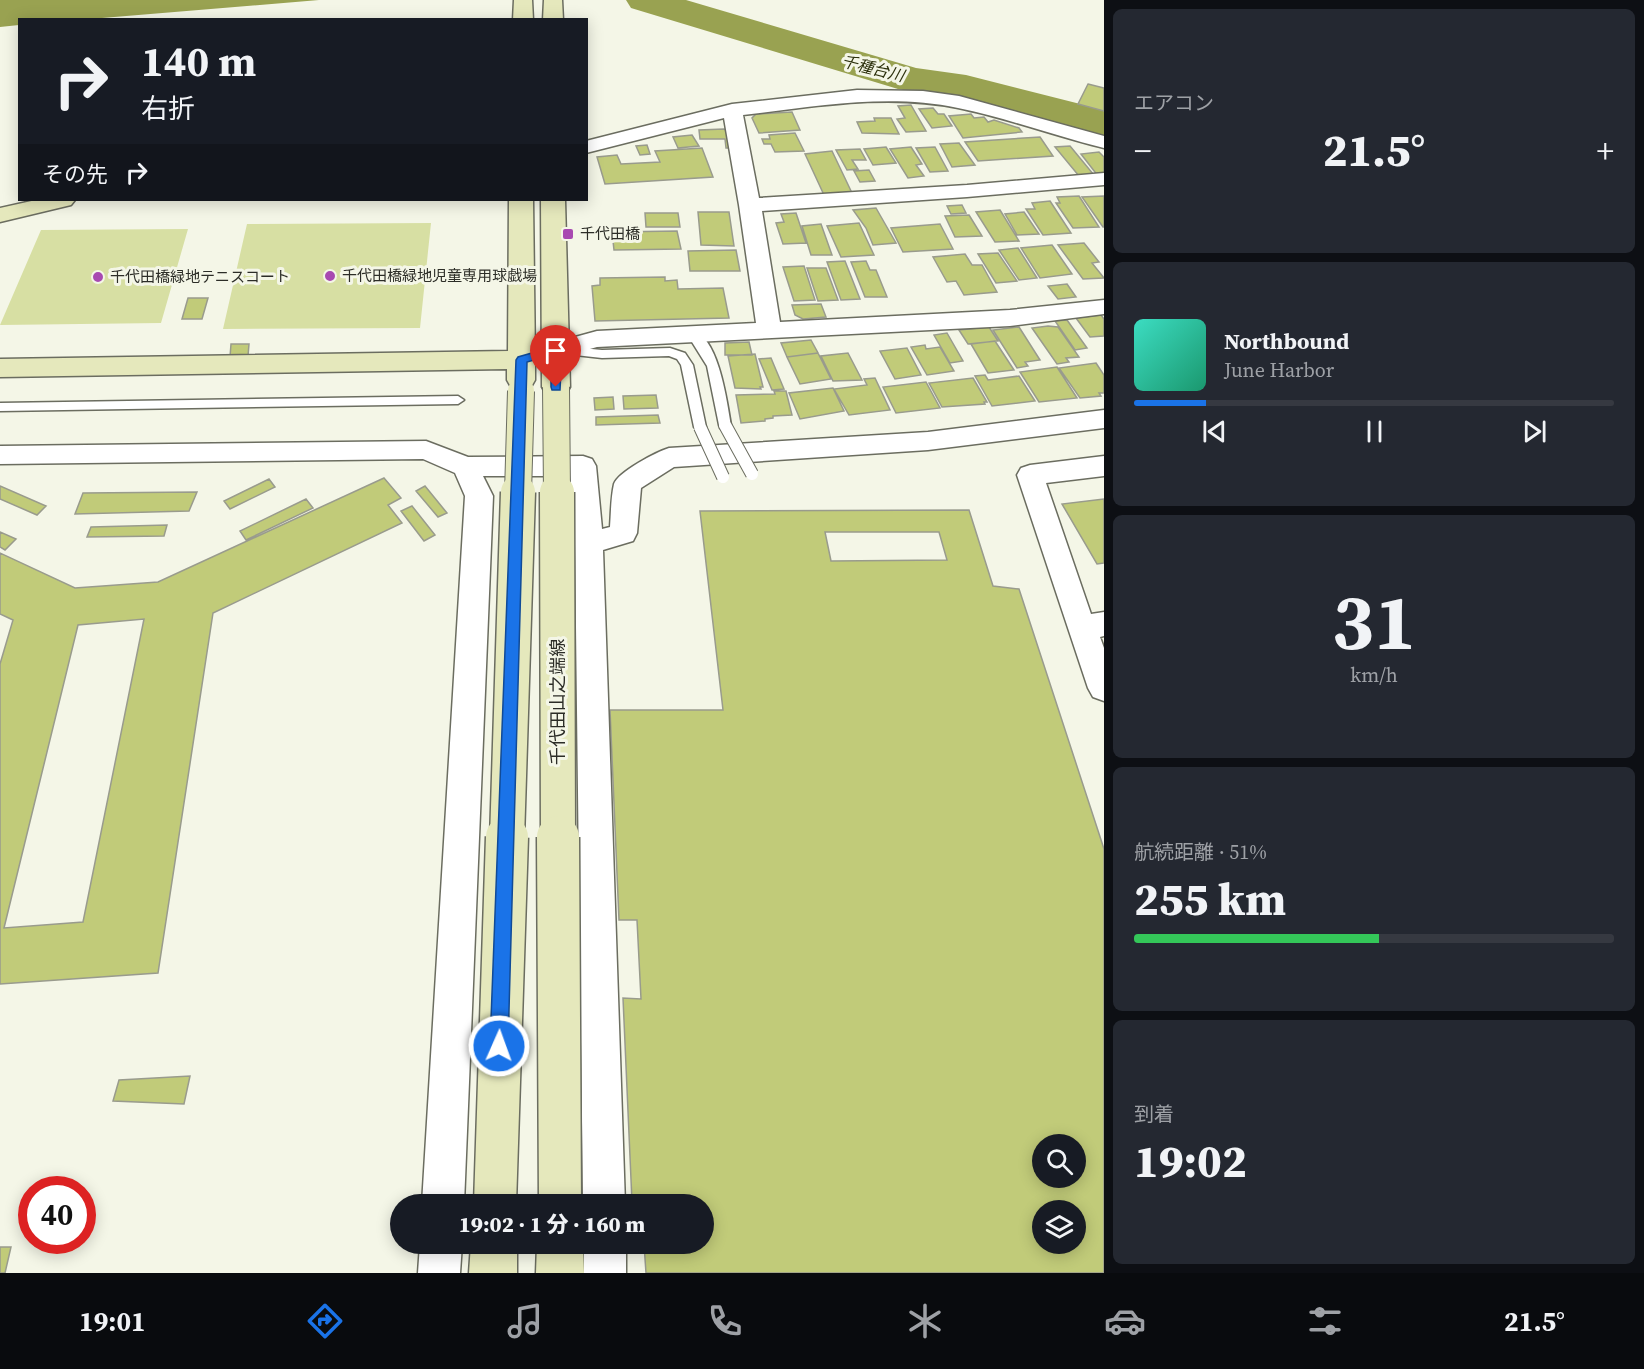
<!DOCTYPE html>
<html lang="ja">
<head>
<meta charset="utf-8">
<style>
  body { margin:0; font-family:"Source Serif 4","Noto Sans JP",serif; background:#242831; color:#f1f3f6; height:100vh; display:flex; flex-direction:column; font-size:22px; white-space:nowrap }
  * { box-sizing:border-box; margin:0 }
  p { font-size:20px; color:#9ea1a6 }
  .icon { flex:none; width:33px; height:33px; fill:none; stroke:currentColor; stroke-width:2; stroke-linecap:round; stroke-linejoin:round }
  .map { position:relative; flex:1; overflow:hidden }
  .sheet { display:flex; flex-direction:column; gap:9px; padding:9px; background:#0d0f14; width:540px }
  .sheet>* { flex:none }
  .guide { position:absolute; left:18px; top:18px; width:570px; height:183px; border-radius:0px; box-shadow:0 3px 15px #0003; background:#171b24; color:#f1f3f6; overflow:hidden }
  .fabs { position:absolute; left:1032px; top:1134px; display:grid; gap:12px }
  .fabs a { display:grid; place-items:center; width:54px; height:54px; border-radius:50%; background:#171b24; box-shadow:0 3px 15px #0003; font-size:30px }
  .speed { position:absolute; left:18px; top:1176px; display:flex; gap:12px; font-size:30px; font-weight:700; text-align:center }
  .speed>* { display:grid; place-content:center; width:78px; height:78px; border-radius:50%; background:#171b24; box-shadow:0 3px 15px #0003; line-height:1 }
  .speed .limit { border:9px solid #d22; background:#fff; color:#111 }
  .pin { position:absolute; display:grid; place-items:center; width:51px; height:51px; color:#fff; margin:-62px -26px; border-radius:50% 50% 50% 0; rotate:-45deg; box-shadow:0 0 6px #0007 }
  .pin .icon { rotate:45deg }
  .me { position:absolute; width:66px; margin:-33px; rotate:2deg; stroke-linejoin:round; filter:drop-shadow(0 0 4px #0008) }
  .turn { display:flex; align-items:center; gap:21px; height:126px; padding:0 24px; font-size:27px }
  .turn .icon { width:78px; height:78px; stroke-width:2.5 }
  .turn b { display:block; font-size:42px; line-height:51px }
  .then { display:flex; align-items:center; height:57px; padding:0 24px; background:#0003; gap:12px; font-size:22px }
  .big { font-size:45px; font-weight:800; line-height:1.1 }
  .sheet .tile { flex:1; display:flex; flex-direction:column; justify-content:center; gap:9px; min-width:0; padding:0 21px; border-radius:9px; background:#242831 }
  .sheet .dial { align-items:center; gap:0 }
  .dial b { font-size:78px; line-height:1 }
  .song { display:flex; align-items:center; gap:18px }
  .cover { width:72px; height:72px; border-radius:9px; background:linear-gradient(135deg,hsl(170 70% 55%),hsl(160 70% 35%)) }
  .played { height:6px; border-radius:3px; background:linear-gradient(90deg,#1a73e8 15%,#363941 15%) }
  .keys { display:flex; justify-content:space-around; direction:ltr }
  .heat { display:flex; justify-content:space-between; align-items:center; font-size:33px; direction:ltr }
  .charge { height:9px; border-radius:4px; background:linear-gradient(90deg,#34c759 51%,#363941 0) }
  .trip { position:absolute; left:390px; top:1194px; width:324px; height:60px; border-radius:30px; background:#171b24; box-shadow:0 3px 15px #0003; font-weight:800; line-height:60px; text-align:center }
  .tab-bar { display:flex; height:96px; justify-content:space-around; align-items:center; background:#090b0e; color:#9ea1a6 }
  .tab-bar .icon { width:42px; height:42px }
  .tab-bar .on { color:#1a73e8 }
  .tab-bar b { font-size:27px; color:#f1f3f6 }
  main { display:flex; flex:1; min-height:0 }
  .map>svg:first-child { display:block }
  .green { fill:#d7dfa3 }
  .water { fill:#99a251 }
  .lines { fill:none; stroke-linecap:round; stroke-linejoin:round }
  .river { fill:#99a251; fill-rule:evenodd }
  .building { fill:#c1cb79; stroke:#999b8d; stroke-width:1.5; fill-rule:evenodd }
  .lane-casing { stroke:#6b6d60; stroke-width:3 }
  .street-casing { stroke:#6b6d60; stroke-width:3 }
  .secondary-casing { stroke:#6b6d60; stroke-width:3 }
  .lane { fill:#fff; fill-rule:evenodd }
  .street { fill:#fff; fill-rule:evenodd }
  .secondary { fill:#e5e8bc; fill-rule:evenodd }
  .lane-bridge-casing { stroke:#6b6d60; stroke-width:14; stroke-linecap:butt }
  .secondary-bridge-far2-casing { stroke:#6b6d60; stroke-width:28; stroke-linecap:butt }
  .secondary-bridge-far1-casing { stroke:#6b6d60; stroke-width:37; stroke-linecap:butt }
  .secondary-bridge-casing { stroke:#6b6d60; stroke-width:45; stroke-linecap:butt }
  .lane-bridge { stroke:#fff; stroke-width:12 }
  .secondary-bridge-far2 { stroke:#e5e8bc; stroke-width:26 }
  .secondary-bridge-far1 { stroke:#e5e8bc; stroke-width:34 }
  .secondary-bridge { stroke:#e5e8bc; stroke-width:42 }
  .route { fill:#1a73e8; stroke:#114b97; stroke-width:1.5 }
  .poi-dot { fill:#a849b1; stroke:#f4f6e7; stroke-width:2 }
  .labels { text-anchor:middle; stroke-width:6; stroke-linejoin:round; paint-order:stroke }
  .far-poi-label { font-size:15px; fill:#2c2d27; stroke:#f4f6e7; text-anchor:start }
  .far-water-label { font-size:16px; font-style:italic; fill:#2d310d; stroke:#f4f6e7 }
  .street-label { font-size:18px; fill:#2c2d27; stroke:#f4f6e7 }
</style>
</head>
<body>
<main>
<div class="map">
<svg width="1104" height="1273" viewBox="0 0 1104 1273">
  <rect width="100%" height="100%" fill="#f4f6e7"/>
  <path class="green" d="M 431,223 L 420,328 L 223,329 L 247,224 Z
    M 188,229 L 161,323 L 0,325 L 41,230 Z"/>
  <path class="water" d="M 0,0 L 319,0 L 90,19 L 20,20 L 19,25 L 0,27 Z"/>
  <g class="lines">
    <path class="river" d="M 626,0 L 686,0 L 916,68 L 966,75 L 1104,110 L 1104,136 L 965,101 L 898,89 L 631,8 Z"/>
  </g>
  <path class="building" d="M 1088,84 L 1104,88 L 1104,111 L 1078,104 Z
    M 911,105 L 926,131 L 906,132 L 897,119 L 905,118 L 898,106 Z
    M 933,108 L 938,114 L 944,114 L 952,126 L 932,128 L 919,109 Z
    M 792,112 L 800,130 L 759,133 L 752,118 L 756,114 Z
    M 971,114 L 974,118 L 984,117 L 988,122 L 994,120 L 1019,128 L 1022,132 L 963,138 L 949,116 Z
    M 874,118 L 891,118 L 899,134 L 862,133 L 857,122 L 875,121 Z
    M 724,129 L 728,131 L 731,148 L 726,148 L 725,139 L 700,139 L 699,130 Z
    M 795,133 L 804,151 L 775,152 L 771,144 L 764,144 L 762,139 L 770,139 L 769,135 Z
    M 692,135 L 699,146 L 678,148 L 673,137 Z
    M 1040,137 L 1053,156 L 978,161 L 965,142 Z
    M 959,143 L 975,165 L 952,167 L 940,144 Z
    M 647,145 L 650,154 L 640,155 L 636,146 Z
    M 1070,146 L 1094,175 L 1079,176 L 1055,147 Z
    M 886,147 L 896,163 L 873,165 L 864,149 Z
    M 911,147 L 922,164 L 916,165 L 924,176 L 908,178 L 890,149 Z
    M 935,147 L 948,171 L 930,172 L 916,148 Z
    M 702,148 L 713,177 L 605,184 L 597,157 L 617,155 L 621,164 L 660,162 L 655,151 Z
    M 860,149 L 866,160 L 852,160 L 858,169 L 847,170 L 836,150 Z
    M 832,151 L 852,193 L 824,195 L 805,154 Z
    M 1099,152 L 1104,157 L 1104,175 L 1098,176 L 1081,154 Z
    M 869,170 L 875,181 L 860,182 L 854,171 Z
    M 1079,196 L 1099,227 L 1073,228 L 1056,203 L 1060,203 L 1057,197 Z
    M 1104,196 L 1104,227 L 1103,227 L 1082,197 Z
    M 1050,201 L 1071,233 L 1043,235 L 1026,209 L 1035,209 L 1032,203 Z
    M 962,205 L 966,213 L 951,214 L 947,206 Z
    M 876,208 L 896,243 L 873,245 L 866,228 L 853,210 Z
    M 1000,210 L 1019,241 L 995,242 L 976,212 Z
    M 698,212 L 729,212 L 734,246 L 701,245 Z
    M 1024,212 L 1039,234 L 1017,235 L 1005,214 Z
    M 645,213 L 678,213 L 680,227 L 646,227 Z
    M 796,213 L 806,243 L 783,244 L 776,223 L 784,222 L 781,214 Z
    M 969,215 L 982,236 L 955,237 L 945,216 Z
    M 859,223 L 874,255 L 841,257 L 827,226 Z
    M 821,224 L 832,255 L 811,255 L 802,226 Z
    M 940,224 L 953,249 L 903,252 L 891,228 Z
    M 677,231 L 681,249 L 614,250 L 612,232 Z
    M 1084,243 L 1099,262 L 1092,263 L 1104,278 L 1083,279 L 1058,245 Z
    M 1052,245 L 1072,274 L 1040,278 L 1021,248 Z
    M 1018,248 L 1037,278 L 1019,280 L 999,250 Z
    M 736,250 L 740,271 L 690,271 L 688,251 Z
    M 998,253 L 1017,281 L 996,283 L 978,254 Z
    M 965,254 L 972,265 L 982,265 L 997,292 L 964,295 L 956,281 L 947,282 L 933,257 Z
    M 845,261 L 860,299 L 841,300 L 827,262 Z
    M 866,261 L 870,270 L 876,270 L 887,297 L 865,297 L 851,262 Z
    M 804,266 L 815,300 L 794,301 L 783,267 Z
    M 807,268 L 826,268 L 838,300 L 818,301 Z
    M 665,277 L 665,281 L 677,280 L 678,289 L 723,288 L 729,318 L 595,321 L 592,286 L 600,285 L 600,278 Z
    M 1067,284 L 1076,297 L 1058,299 L 1048,286 Z
    M 188,298 L 208,298 L 202,319 L 182,319 Z
    M 821,304 L 826,317 L 803,319 L 795,315 L 792,305 Z
    M 1101,315 L 1104,319 L 1104,336 L 1090,337 L 1076,318 Z
    M 1067,320 L 1087,348 L 1075,350 L 1055,321 Z
    M 1048,326 L 1058,327 L 1079,357 L 1066,358 L 1069,362 L 1057,364 L 1032,328 Z
    M 989,327 L 998,341 L 968,344 L 959,330 Z
    M 1019,327 L 1040,360 L 1025,362 L 1028,366 L 1017,368 L 993,330 Z
    M 947,333 L 963,361 L 950,363 L 934,335 Z
    M 811,340 L 818,353 L 787,357 L 781,343 Z
    M 995,341 L 1014,370 L 988,373 L 971,344 Z
    M 749,342 L 752,355 L 725,355 L 725,343 Z
    M 231,344 L 249,344 L 248,356 L 230,357 Z
    M 925,345 L 926,349 L 940,347 L 954,371 L 927,375 L 911,347 Z
    M 907,348 L 921,375 L 895,379 L 880,351 Z
    M 818,353 L 831,379 L 800,384 L 787,357 Z
    M 848,353 L 862,380 L 833,381 L 821,356 Z
    M 755,354 L 763,387 L 760,387 L 761,389 L 735,388 L 728,356 Z
    M 771,358 L 784,389 L 772,390 L 759,359 Z
    M 1096,363 L 1104,375 L 1104,393 L 1099,393 L 1101,396 L 1080,398 L 1059,368 Z
    M 1057,367 L 1077,398 L 1039,402 L 1020,372 Z
    M 985,375 L 988,380 L 1019,376 L 1035,401 L 992,406 L 975,376 Z
    M 875,378 L 890,410 L 849,415 L 834,389 L 867,385 L 864,379 Z
    M 973,378 L 987,402 L 984,402 L 985,404 L 942,407 L 929,383 Z
    M 926,382 L 940,408 L 896,413 L 883,387 Z
    M 833,388 L 844,411 L 800,419 L 789,393 Z
    M 774,391 L 786,391 L 792,415 L 773,416 L 773,418 L 765,419 L 765,421 L 741,423 L 736,395 L 775,394 Z
    M 656,395 L 658,408 L 624,409 L 623,396 Z
    M 613,397 L 614,409 L 595,410 L 594,398 Z
    M 658,415 L 660,423 L 596,425 L 596,417 Z
    M 384,478 L 401,498 L 388,505 L 402,523 L 213,613 L 158,973 L 0,984 L 0,664 L 13,620 L 0,614 L 0,553 L 75,588 L 158,582 ZM 144,619 L 83,922 L 4,928 L 78,625 Z
    M 269,479 L 275,487 L 230,509 L 224,501 Z
    M 0,486 L 46,506 L 37,515 L 0,499 Z
    M 425,486 L 447,513 L 438,517 L 416,491 Z
    M 197,492 L 189,511 L 75,514 L 83,493 Z
    M 306,499 L 313,508 L 246,540 L 240,531 Z
    M 1104,499 L 1104,563 L 1097,564 L 1062,504 Z
    M 412,506 L 435,535 L 424,541 L 401,511 Z
    M 969,510 L 993,586 L 1019,589 L 1104,849 L 1104,1273 L 646,1273 L 644,1244 L 704,1244 L 704,1204 L 643,1204 L 642,1202 L 632,1202 L 623,998 L 641,999 L 637,920 L 619,920 L 610,710 L 723,710 L 700,511 ZM 825,532 L 939,532 L 947,560 L 831,561 ZM 1042,1144 L 1076,1144 L 1076,1178 L 1042,1178 ZM 1042,1210 L 1076,1210 L 1076,1244 L 1042,1244 Z
    M 167,525 L 164,536 L 87,537 L 91,527 Z
    M 0,532 L 16,539 L 5,550 L 0,547 Z
    M 190,1076 L 184,1104 L 113,1101 L 119,1080 Z
    M 0,1247 L 11,1247 L 5,1273 L 0,1273 Z"/>
  <g class="lines">
    <defs>
      <path id="lane" d="M 693,330 C 719,339 727,402 731,425 L 730,428 L 720,428 L 719,425 L 707,366 L 687,334 Z
        M 561,346 L 602,350 L 670,348 L 685,353 L 693,365 L 706,427 L 700,432 L 694,427 L 681,365 L 677,359 L 669,356 L 602,358 L 557,353 L 557,347 Z
        M 458,396 L 464,400 L 458,404 L 0,411 L 0,403 Z"/>
      <path id="street" d="M 857,90 L 923,91 L 959,96 L 1104,136 L 1104,148 C 1055,136 1007,118 958,108 C 887,93 813,107 743,115 L 759,198 L 967,185 L 1104,173 L 1104,185 L 967,197 L 762,211 L 780,322 L 1010,310 L 1104,300 L 1104,314 L 1010,326 L 597,347 L 522,368 L 513,366 L 510,360 L 513,354 L 597,331 L 756,323 L 739,205 L 724,118 L 586,153 L 586,141 L 732,104 Z
        M 1104,410 L 1104,428 L 928,450 L 674,467 L 641,488 L 637,533 L 633,541 L 603,550 L 625,1204 L 583,1204 L 575,544 L 570,476 L 483,476 L 493,496 L 464,1204 L 422,1204 L 465,496 L 455,473 L 423,459 L 0,464 L 0,446 L 426,441 L 468,457 L 583,456 L 592,459 L 596,466 L 602,529 L 610,527 C 611,513 611,497 614,484 C 618,472 656,452 669,448 L 928,432 Z
        M 1104,456 L 1104,476 L 1046,483 L 1091,614 L 1104,612 L 1104,636 L 1100,637 L 1104,648 L 1104,701 L 1093,697 L 1088,688 L 1017,475 L 1021,468 L 1030,465 Z
        M 420,1244 L 462,1244 L 460,1273 L 418,1273 Z
        M 584,1244 L 626,1244 L 626,1273 L 584,1273 Z"/>
      <path id="secondary" d="M 514,0 L 532,0 L 533,20 L 513,20 Z
        M 544,0 L 562,0 L 563,20 L 543,20 Z
        M 36,200 L 75,200 L 71,205 L 0,222 L 0,208 Z
        M 509,200 L 533,200 L 535,360 L 535,380 L 531,387 L 521,389 L 511,387 L 507,380 L 507,369 L 0,377 L 0,359 L 508,351 Z
        M 541,200 L 565,200 L 570,387 L 566,394 L 556,396 L 546,394 L 542,387 Z
        M 471,1244 L 517,1244 L 517,1273 L 469,1273 Z
        M 537,1244 L 583,1244 L 584,1273 L 536,1273 Z"/>
    </defs>
    <use href="#lane" class="lane-casing"/>
    <use href="#street" class="street-casing"/>
    <use href="#secondary" class="secondary-casing"/>
    <use href="#lane" class="lane"/>
    <use href="#street" class="street"/>
    <use href="#secondary" class="secondary"/>
    <defs>
      <path id="lane-bridge" d="M 725,425 L 752,474
        M 700,427 L 723,477"/>
      <path id="secondary-bridge-far2" d="M 556,387 L 557,493
        M 518,493 L 521,391"/>
      <path id="secondary-bridge-far1" d="M 557,492 L 558,839
        M 507,839 L 518,492"/>
      <path id="secondary-bridge" d="M 558,837 L 560,1204
        M 495,1204 L 507,837"/>
    </defs>
    <use href="#lane-bridge" class="lane-bridge-casing"/>
    <use href="#secondary-bridge-far2" class="secondary-bridge-far2-casing"/>
    <use href="#secondary-bridge-far1" class="secondary-bridge-far1-casing"/>
    <use href="#secondary-bridge" class="secondary-bridge-casing"/>
    <use href="#lane-bridge" class="lane-bridge"/>
    <use href="#secondary-bridge-far2" class="secondary-bridge-far2"/>
    <use href="#secondary-bridge-far1" class="secondary-bridge-far1"/>
    <use href="#secondary-bridge" class="secondary-bridge"/>
  </g>
  <path class="route" d="M 556,346 L 562,350 L 560,390 L 552,390 L 551,387 L 551,355 L 527,362 L 508,1046 L 505,1052 L 499,1055 L 493,1052 L 490,1046 L 516,360 L 518,357 Z"/>
  <g class="poi-dot">
    <rect x="562" y="228" width="12" height="12" rx="3"/>
    <circle cx="330" cy="276" r="6"/>
    <circle cx="98" cy="277" r="6"/>
  </g>
  <g class="labels">
    <g class="far-poi-label">
      <text x="580" y="239">千代田橋</text>
      <text x="342" y="281">千代田橋緑地児童専用球戯場</text>
      <text x="110" y="282">千代田橋緑地テニスコート</text>
    </g>
    <g class="far-water-label">
      <text transform="translate(873 68) rotate(14)" y="6">千種台川</text>
    </g>
    <g class="street-label">
      <text transform="translate(558 702) rotate(-90)" y="6">千代田山之端線</text>
    </g>
  </g>
</svg>
<div class="fabs">
<a><svg class="icon" aria-label="search" viewBox="0 0 24 24"><circle cx="10" cy="10" r="6"/><path d="M15 15l6 6"/></svg></a>
<a><svg class="icon" aria-label="layers" viewBox="0 0 24 24"><path d="M12 4l9 5-9 5-9-5zM3 14l9 5 9-5"/></svg></a>
</div>
<div class="speed"><div class="limit">40</div></div>
<div class="pin" style="left:556px;top:387px;background:#d93025"><svg class="icon" aria-label="arrive" viewBox="0 0 24 24"><path d="M6 21V4h12l-3 4 3 4H6"/></svg></div>
<svg class="me" style="left:499px;top:1046px" viewBox="-20 -20 40 40"><circle r="17" fill="#1a73e8" stroke="#fff" stroke-width="3"/><path d="M0-11L8 9 0 5-8 9z" fill="#fff"/></svg>
<div class="trip">19:02 · 1 分 · 160 m</div>
<div class="guide">
<div class="turn"><svg class="icon" aria-label="right" viewBox="0 0 24 24"><path d="M7 20v-9h11M14 6l5 5-5 5"/></svg><div><b>140 m</b>右折</div></div>
<div class="then">その先<svg class="icon" aria-label="right" viewBox="0 0 24 24"><path d="M7 20v-9h11M14 6l5 5-5 5"/></svg></div>
</div>
</div>
<section class="sheet">
<div class="tile"><p>エアコン</p>
<div class="heat"><a>−</a><b class="big">21.5°</b><a>+</a></div>
</div>
<div class="tile">
<div class="song"><i class="cover"></i><div><b>Northbound</b><p>June Harbor</p></div></div>
<div class="played"></div>
<div class="keys"><svg class="icon" aria-label="previous" viewBox="0 0 24 24"><path d="M18 5L8 12l10 7zM5 5v14"/></svg><svg class="icon" aria-label="pause" viewBox="0 0 24 24"><path d="M8 5v14M16 5v14"/></svg><svg class="icon" aria-label="next" viewBox="0 0 24 24"><path d="M6 5l10 7-10 7zM19 5v14"/></svg></div>
</div>
<div class="tile dial"><b>31</b><p>km/h</p></div>
<div class="tile"><p>航続距離 · 51%</p><b class="big">255 km</b><div class="charge"></div></div>
<div class="tile"><p>到着</p><b class="big">19:02</b></div>
</section>
</main>
<nav class="tab-bar">
<b>19:01</b>
<svg class="icon on" aria-label="directions" viewBox="0 0 24 24"><path d="M12 3l9 9-9 9-9-9zM9 14v-3h6M13 9l2 2-2 2"/></svg>
<svg class="icon" aria-label="music" viewBox="0 0 24 24"><path d="M9 18V5l10-2v13"/><circle cx="6" cy="18" r="3"/><circle cx="16" cy="16" r="3"/></svg>
<svg class="icon" aria-label="phone" viewBox="0 0 24 24"><path d="M5 4h4l2 5-3 2q2 4 5 5l2-3 5 2v4C11 20 4 13 5 4z"/></svg>
<svg class="icon" aria-label="climate" viewBox="0 0 24 24"><path d="M12 3v18M4 7l16 10M4 17L20 7"/></svg>
<svg class="icon" aria-label="car" viewBox="0 0 24 24"><path d="M5 17H2v-5l4-1 3-4h7l3 4 3 1v5h-3M9 17h6M6 11h13"/><circle cx="7" cy="17" r="2"/><circle cx="17" cy="17" r="2"/></svg>
<svg class="icon" aria-label="filters" viewBox="0 0 24 24"><path d="M4 7h16M4 17h16"/><circle cx="9" cy="7" r="2"/><circle cx="15" cy="17" r="2"/></svg>
<b>21.5°</b>
</nav>
</body>
</html>
